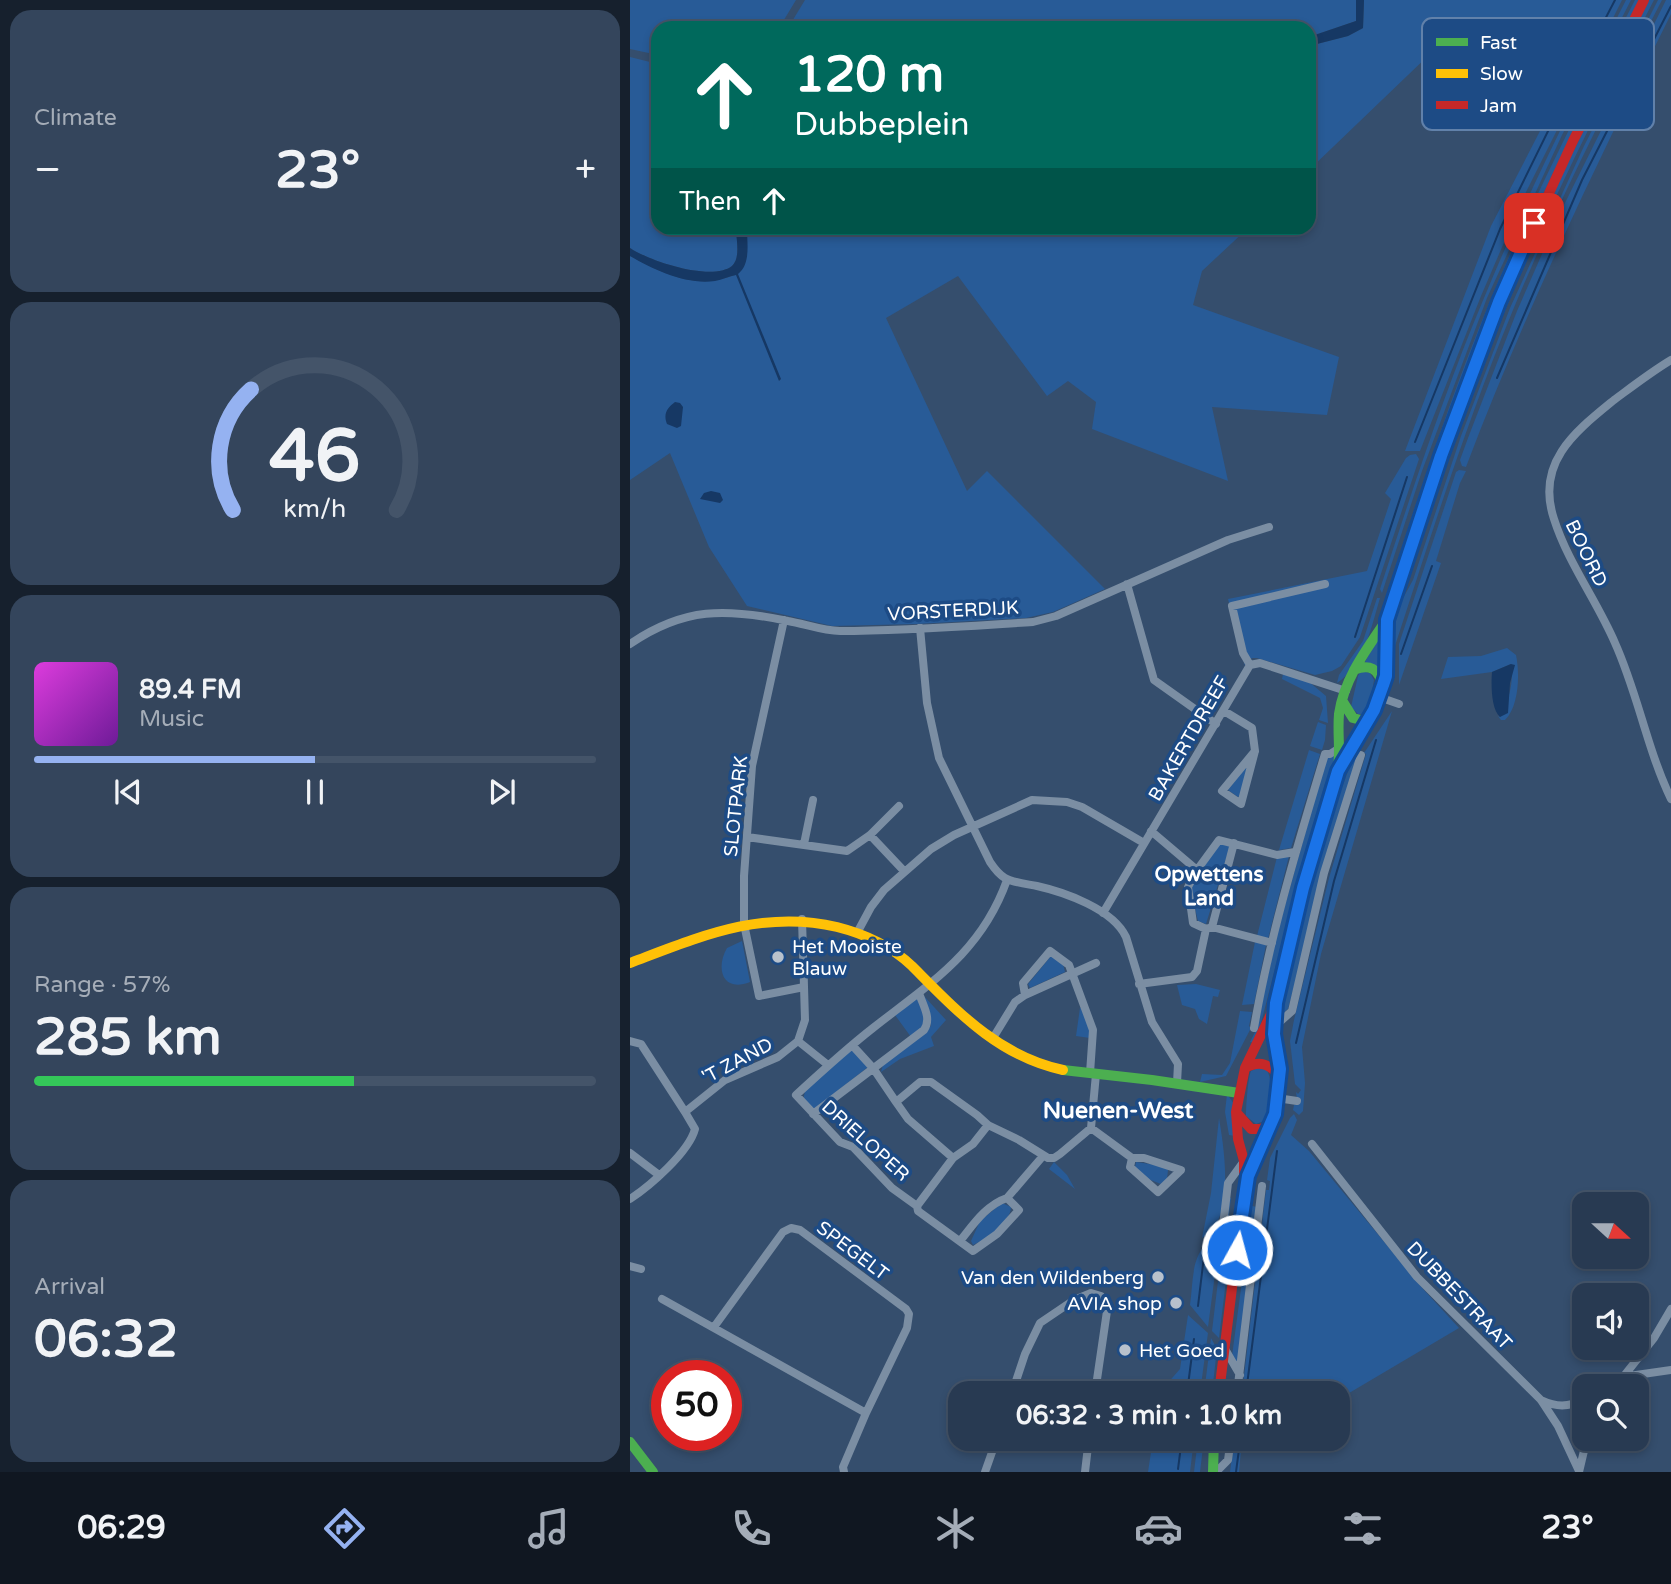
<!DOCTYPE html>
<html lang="en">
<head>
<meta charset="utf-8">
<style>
  body { margin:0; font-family:"Varela Round",sans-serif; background:#34455c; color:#f1f3f6; height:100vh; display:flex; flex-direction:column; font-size:26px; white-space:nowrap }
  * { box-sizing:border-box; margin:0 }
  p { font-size:23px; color:#a5adb8 }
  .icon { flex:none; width:38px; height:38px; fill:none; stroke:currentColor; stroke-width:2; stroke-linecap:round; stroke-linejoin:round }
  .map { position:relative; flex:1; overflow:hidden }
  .drawer { display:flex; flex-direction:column; gap:10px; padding:10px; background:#16202d; width:630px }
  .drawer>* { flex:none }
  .guide { position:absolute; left:21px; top:21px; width:665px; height:214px; border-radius:21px; box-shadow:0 4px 10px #0003,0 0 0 2px #445469; background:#00695c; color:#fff; overflow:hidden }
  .needle { width:46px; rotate:111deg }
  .fabs { position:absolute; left:942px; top:1192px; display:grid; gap:14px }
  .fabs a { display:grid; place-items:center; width:77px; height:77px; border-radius:14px; background:#283a52; box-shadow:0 4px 10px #0003,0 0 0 2px #445469; font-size:35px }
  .speed { position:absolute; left:21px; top:1360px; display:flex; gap:14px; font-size:35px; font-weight:700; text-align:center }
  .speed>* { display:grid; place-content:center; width:91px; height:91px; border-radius:50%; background:#283a52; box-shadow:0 4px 10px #0003,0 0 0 2px #445469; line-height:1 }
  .speed .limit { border:10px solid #d22; background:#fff; color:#111 }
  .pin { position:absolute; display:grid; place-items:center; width:60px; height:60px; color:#fff; margin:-30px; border-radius:14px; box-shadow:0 4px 10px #0006 }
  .me { position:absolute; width:77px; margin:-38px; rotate:7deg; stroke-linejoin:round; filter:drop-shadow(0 0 5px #0008) }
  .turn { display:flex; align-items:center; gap:24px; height:147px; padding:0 28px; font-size:32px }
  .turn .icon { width:91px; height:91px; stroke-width:2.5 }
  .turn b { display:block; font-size:49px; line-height:60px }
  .then { display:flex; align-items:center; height:66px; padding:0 28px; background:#0003; gap:14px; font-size:26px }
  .big { font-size:52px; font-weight:700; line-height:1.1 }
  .drawer .card { flex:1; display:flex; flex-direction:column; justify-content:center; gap:10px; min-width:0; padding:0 24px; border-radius:21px; background:#34455c }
  .drawer .dial { align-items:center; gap:0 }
  .dial svg { height:182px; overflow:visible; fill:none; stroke:#445469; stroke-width:7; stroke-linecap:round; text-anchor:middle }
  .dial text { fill:#f1f3f6; stroke:none }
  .song { display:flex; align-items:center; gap:21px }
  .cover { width:84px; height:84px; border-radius:10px; background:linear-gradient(135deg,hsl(300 70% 55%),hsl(280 70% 35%)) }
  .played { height:7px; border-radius:4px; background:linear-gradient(90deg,#95b2f1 50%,#445469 50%) }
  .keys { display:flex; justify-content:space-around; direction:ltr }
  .heat { display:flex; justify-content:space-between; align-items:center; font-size:38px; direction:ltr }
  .charge { height:10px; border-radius:5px; background:linear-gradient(90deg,#34c759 57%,#445469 0) }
  .trip { position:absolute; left:318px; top:1381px; width:402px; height:70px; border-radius:21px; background:#283a52; box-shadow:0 4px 10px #0003,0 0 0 2px #445469; font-weight:700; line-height:70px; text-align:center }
  .tabs { display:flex; height:112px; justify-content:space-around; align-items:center; background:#101721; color:#a5adb8 }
  .tabs .icon { width:49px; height:49px }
  .tabs .on { color:#95b2f1 }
  .tabs b { font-size:32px; color:#f1f3f6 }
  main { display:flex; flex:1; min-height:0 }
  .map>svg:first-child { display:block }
  .green { fill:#285b97 }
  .water { fill:#163864 }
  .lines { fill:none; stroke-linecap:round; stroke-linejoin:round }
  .stream { stroke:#163864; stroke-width:2 }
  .street { stroke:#7b8ea3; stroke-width:8 }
  .fast { stroke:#4caf50; stroke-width:10 }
  .slow { stroke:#ffc107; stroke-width:10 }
  .jam { stroke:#c62828; stroke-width:10 }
  .route-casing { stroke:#114b97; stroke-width:18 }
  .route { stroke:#1a73e8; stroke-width:12 }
  .poi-dot { fill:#b8c1cc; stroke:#1d4b85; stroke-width:2.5 }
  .labels { text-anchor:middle; stroke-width:7; stroke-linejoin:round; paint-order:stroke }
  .street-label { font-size:19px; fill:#fff; stroke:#1d4b85 }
  .poi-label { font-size:19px; fill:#fff; stroke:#1d4b85; text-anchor:start }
  .neighbourhood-label { font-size:21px; font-weight:bold; fill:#fff; stroke:#1d4b85 }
  .quarter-label { font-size:23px; font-weight:bold; fill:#fff; stroke:#1d4b85 }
  .key { fill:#1d4b85; stroke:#6181aa; stroke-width:2 }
  .key-label { font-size:19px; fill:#fff }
</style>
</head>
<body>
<main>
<section class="drawer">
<div class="card"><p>Climate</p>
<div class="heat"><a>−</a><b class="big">23°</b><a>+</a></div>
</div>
<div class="card dial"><svg viewBox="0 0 100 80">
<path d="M14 69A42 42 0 1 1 86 69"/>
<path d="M14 69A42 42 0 0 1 22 16" stroke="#95b2f1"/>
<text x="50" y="56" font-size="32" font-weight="700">46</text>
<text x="50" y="72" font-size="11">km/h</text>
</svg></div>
<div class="card">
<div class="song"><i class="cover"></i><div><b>89.4 FM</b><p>Music</p></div></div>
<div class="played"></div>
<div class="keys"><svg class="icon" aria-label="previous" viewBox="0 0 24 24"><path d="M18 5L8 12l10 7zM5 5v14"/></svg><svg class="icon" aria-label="pause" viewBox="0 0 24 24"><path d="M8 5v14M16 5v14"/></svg><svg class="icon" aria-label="next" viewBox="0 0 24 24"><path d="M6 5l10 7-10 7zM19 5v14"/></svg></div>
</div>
<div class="card"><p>Range · 57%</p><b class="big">285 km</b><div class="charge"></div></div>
<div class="card"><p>Arrival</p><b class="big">06:32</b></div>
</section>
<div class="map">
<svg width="1041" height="1472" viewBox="0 0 1041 1472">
  <rect width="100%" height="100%" fill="#354e6d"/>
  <path class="green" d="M 0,0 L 166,0 L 149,28 L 28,28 L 28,55 L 0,49 Z
    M 175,0 L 726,0 L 726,21 L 679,37 L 679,28 L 158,28 Z
    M 734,0 L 992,0 L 894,196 L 851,296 L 790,451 L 775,451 L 861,226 L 959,36 L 934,81 L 827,28 L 679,170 L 679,46 L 718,36 L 733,28 Z
    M 996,0 L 1001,0 L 932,135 L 857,298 L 792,471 L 752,593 L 750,589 C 782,491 814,393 854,298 C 896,196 946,98 996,0 Z
    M 1005,0 L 1010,0 C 959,100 908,199 865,302 C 824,399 793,498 760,598 L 756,596 C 788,497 820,398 860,301 C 903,198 954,99 1005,0 Z
    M 1019,0 L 1024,0 C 972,101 921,202 877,306 C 840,394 809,485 780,576 L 773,589 L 771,589 C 802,493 834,396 873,303 C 917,200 969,100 1019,0 Z
    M 1028,0 L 1032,0 C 979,102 927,204 883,310 C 837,421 801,535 764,649 L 759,655 L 762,618 L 783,580 L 831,436 L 880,308 L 954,146 Z
    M 1036,0 L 1041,0 L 1041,14 C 967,163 895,311 836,467 L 832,466 L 830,460 L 838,438 L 887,311 L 930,213 Z
    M 0,57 L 28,64 L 28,228 L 106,228 C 106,238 111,258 102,266 C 82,282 19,261 0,248 Z
    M 117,228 L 618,228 L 572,271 L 563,305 L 709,357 L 697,415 L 582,407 L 598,481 L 462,429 L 466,402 L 438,381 L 417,396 L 328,276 L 256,318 L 337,491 L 357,471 L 475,589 L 423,612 L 396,618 L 286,624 L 202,626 L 117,606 L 79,547 L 40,453 L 0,480 L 0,256 C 25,269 57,286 86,280 C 94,279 101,276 108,274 L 117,247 Z
    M 780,455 L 786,454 L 789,459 L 730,637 L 711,666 L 702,671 L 685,675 L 627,658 L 622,658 L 615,666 L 598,599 L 737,571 L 761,499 L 755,493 L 776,458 Z
    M 829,470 L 836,471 L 830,483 L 806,561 L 811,563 L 769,685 L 769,644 L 826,472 Z
    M 747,598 L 750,598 C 741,628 734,665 707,683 L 709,675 L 733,641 Z
    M 751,631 L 754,672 L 735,662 Z
    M 877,648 L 886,655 C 890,674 889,706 875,720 L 871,720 L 868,716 L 870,717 C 879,700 884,682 881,664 L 862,672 L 811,679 L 818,657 L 851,656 Z
    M 731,671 L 740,673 L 744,680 L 739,709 L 734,714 L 728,714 L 721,707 L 728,676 Z
    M 653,674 L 678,681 L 696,696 L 698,723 L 689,720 L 693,708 L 690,698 L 652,679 Z
    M 762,711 L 691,954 L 672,1047 L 675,1083 L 673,1111 L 669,1115 L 663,1110 L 664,1105 L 668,1105 L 666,1092 L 668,1094 L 671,1090 L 665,1084 L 660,1041 L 664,1020 L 699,878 L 736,754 L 734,753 Z
    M 688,722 L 696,725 L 695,740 L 692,750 L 680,746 Z
    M 731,736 L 737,738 L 730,750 L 710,815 L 658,1009 L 649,1017 L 649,1006 L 657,988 L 671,925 L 704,809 Z
    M 679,750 L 690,754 L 661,848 L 649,850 Z
    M 706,754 L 706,764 L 695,784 L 673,858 L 626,1043 L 620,1042 L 626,1030 L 647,934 L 696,759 Z
    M 621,760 L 610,796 L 608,797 L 598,790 Z
    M 589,844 L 599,846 L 599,849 L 576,924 L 568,921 L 560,888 Z
    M 659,856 L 638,939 L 627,936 L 647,857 Z
    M 112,941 L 120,982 C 93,993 85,969 97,948 Z
    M 625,942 L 636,945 L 624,1004 L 612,1005 Z
    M 421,956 L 433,964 L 435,972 L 400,988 L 398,984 Z
    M 566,984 L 590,990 L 588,997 L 583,996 L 577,1024 L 569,1019 L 565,1009 L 552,1005 L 547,985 Z
    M 293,995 L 316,1020 L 301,1037 L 304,1046 L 270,1059 L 251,1072 L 254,1061 L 301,1026 Z
    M 288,997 L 295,1018 L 295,1026 L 281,1037 L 265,1015 Z
    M 450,1008 L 451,1008 L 461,1032 L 460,1038 L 446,1036 Z
    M 610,1011 L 622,1012 L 619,1026 L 621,1028 L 596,1076 L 570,1082 L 572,1074 L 592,1075 L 600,1063 Z
    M 219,1051 L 223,1051 L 238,1067 L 183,1110 L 173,1101 L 175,1091 Z
    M 629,1067 L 636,1069 C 645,1081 637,1100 638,1115 L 634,1121 L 626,1124 L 616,1116 C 616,1107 618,1077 621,1071 Z
    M 597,1094 L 604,1104 L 605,1136 L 599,1135 L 595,1112 Z
    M 664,1114 L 667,1120 L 661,1135 L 679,1151 L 794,1290 L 829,1328 L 709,1399 L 709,1393 L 612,1393 L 636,1190 L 639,1190 L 640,1181 L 637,1180 L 640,1158 L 660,1118 Z
    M 589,1118 C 594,1148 606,1222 572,1238 L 581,1193 Z
    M 424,1162 L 437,1175 L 445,1189 L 419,1169 Z
    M 506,1162 L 533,1166 L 538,1170 L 537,1179 L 531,1184 L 518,1179 L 505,1167 Z
    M 598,1198 L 601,1198 L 598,1222 L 603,1223 L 589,1338 L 582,1331 Z
    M 372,1203 L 381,1207 C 380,1224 357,1239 343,1245 L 341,1241 L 350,1221 Z
    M 622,1206 L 627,1207 L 608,1365 L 602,1356 Z
    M 589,1235 L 590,1236 L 578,1327 L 560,1305 C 564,1277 560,1249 589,1235 Z
    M 558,1315 L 578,1333 L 570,1393 L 529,1393 L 550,1369 Z
    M 581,1338 L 587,1349 L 582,1393 L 574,1393 Z
    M 523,1439 L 564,1439 L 560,1472 L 518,1472 Z
    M 568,1439 L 574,1439 L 570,1472 L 564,1472 Z
    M 604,1439 L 612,1439 L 609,1472 L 600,1472 Z"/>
  <path class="water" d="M 726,0 L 734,0 L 733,28 L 718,36 L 679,46 L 679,37 L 726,21 Z
    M 106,228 L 117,228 C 117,243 121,264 108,274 L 151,379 L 149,381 L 106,275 C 99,276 92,280 85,281 C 56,285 24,270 0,256 L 0,248 C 19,261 82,282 102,266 C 111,258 106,238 106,228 Z
    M 45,402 L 50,403 L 53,407 L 51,426 L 47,428 L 37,424 C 33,414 37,408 45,402 Z
    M 81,491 L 90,493 L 93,500 L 90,503 L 70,499 L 74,493 Z
    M 881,664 L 885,665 L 880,683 L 878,713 L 870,717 C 861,709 861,684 862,672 Z"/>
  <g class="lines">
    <path class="stream" d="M 957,54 L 985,0
      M 867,378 L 952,180 L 1041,6
      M 785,442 L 870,229 L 950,66
      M 725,637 L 777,477
      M 771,654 L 802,566
      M 666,1043 L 704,881 L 746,740
      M 568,1306 L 574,1256
      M 557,1393 L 564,1339
      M 616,1393 L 647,1151
      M 548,1469 L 552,1438
      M 606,1472 L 610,1442"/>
    <path class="street" d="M 1041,360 C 1021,372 1003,386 984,400 C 946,431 905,462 924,519 C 938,563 967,601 985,643 C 1008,694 1017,749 1041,799
      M 497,584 L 524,680 L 586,724
      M 154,620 L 122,766 L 114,876 L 114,924 L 129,996 L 174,987
      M 290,628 L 297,703 L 309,758 L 360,862 C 364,868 368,874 375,878 C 384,883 397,884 407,886 C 434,892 483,909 496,937 L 522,1022 L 548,1064 L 547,1083
      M 0,644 C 54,607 96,608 158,621 C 175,624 193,631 210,631 C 274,631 339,626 403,622 L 426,616 L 598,540 L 639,527
      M 620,665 L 613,653 L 602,606 L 695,584
      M 749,697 L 769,704
      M 594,711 L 622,728 L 625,751
      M 625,751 L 611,804 L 592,791 Z
      M 521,831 L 567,870
      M 240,835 L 274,871
      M 117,837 L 217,851 L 240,835 L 269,806
      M 174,844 L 183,800
      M 473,913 L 620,665 L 630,663 L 716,691
      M 172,919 L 175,1020 L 168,1041 L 198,1065
      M 582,927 L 604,843
      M 227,933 L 241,907 L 254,890 L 301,849 L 324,835 L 402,800 L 437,802 L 452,807 L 514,843
      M 642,943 L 582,927 L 576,929 L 563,923 L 558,887 L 567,870 L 589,840 L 647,855 L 665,852
      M 509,984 L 562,977 L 567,971 L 576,929
      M 395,995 L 393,983 L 420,951 L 439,965 L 463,1030 L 460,1073
      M 644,1027 L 662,1011 L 694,873 L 731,755
      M 624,1028 C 640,935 668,844 695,754 L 700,754 L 711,747
      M 363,1038 L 385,1002 L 395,995 L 466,963
      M 0,1041 L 11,1044 L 55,1112
      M 222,1045 L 243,1068 L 266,1102 L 290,1082 L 301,1082 L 347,1115 L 358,1125 L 389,1140 L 418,1158 L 424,1158 L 430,1154 L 461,1128 L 466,1074
      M 647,1098 L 667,1101
      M 266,1102 L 278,1119 L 323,1158
      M 183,1114 L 294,1030 C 302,1018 293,1006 289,993
      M 461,1128 L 502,1158 L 514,1158 L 551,1170 L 528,1192 L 500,1167 L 502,1158
      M 682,1144 L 787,1277 L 911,1400 L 928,1426 L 949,1471
      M 0,1153 L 29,1175
      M 377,1198 L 413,1156
      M 0,1199 C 20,1186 59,1152 65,1129 L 55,1112 L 95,1080 L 148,1057 L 168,1041
      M 287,1206 L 323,1158 L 343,1144 L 358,1125
      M 593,1226 L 598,1183 L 614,1161
      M 330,1241 C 343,1225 356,1205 377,1198 L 389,1210 L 367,1234 L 343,1251 L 288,1211 L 287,1206 L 262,1188 L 223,1147 L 210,1142 L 166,1095 C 191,1072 216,1049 243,1028 C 300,983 351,953 377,880
      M 0,1266 L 11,1269
      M 32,1299 L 236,1413
      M 84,1327 L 153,1232 L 161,1228 L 170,1230 L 276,1309 L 279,1314 L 277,1328 L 236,1413 L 213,1467 L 214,1472
      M 595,1349 L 610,1375
      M 977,1386 L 992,1377 L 1041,1370
      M 986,1386 L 1024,1338 L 1041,1309
      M 382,1393 L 395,1354 L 410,1323 L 444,1300 L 461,1293 L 471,1296 L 477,1311 L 465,1393
      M 607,1393 L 632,1186
      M 911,1400 C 926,1407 938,1408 954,1399
      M 355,1472 L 367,1438
      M 455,1472 L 459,1438
      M 586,1472 L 598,1460 L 601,1438
      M 949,1472 L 957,1438"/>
    <path class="fast" d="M 724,670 C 740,663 748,669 753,685
      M 713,702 L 723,718 L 731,720 L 741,717
      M 706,780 C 712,758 707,737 709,714 C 714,679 736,650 755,622
      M 433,1070 L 522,1080 L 609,1093
      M 0,1442 L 23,1472
      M 583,1472 L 584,1438"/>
    <path class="slow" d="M 708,771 L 744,710 L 749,697 L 756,675 L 757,620 L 825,420
      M 0,963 C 69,937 132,909 207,927 C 235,934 261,946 282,966 C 327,1011 368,1056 433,1070"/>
    <path class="jam" d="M 825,420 L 869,302 L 943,141 L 1014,0
      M 615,1068 C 630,1060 639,1064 650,1076
      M 606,1112 L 621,1129 L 631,1129 L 641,1124
      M 614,1191 C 625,1155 646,1124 650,1086 C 652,1057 642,1029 646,1001 C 657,926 684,852 706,780
      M 589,1393 L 614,1191 L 614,1161 L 608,1139 L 606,1112 L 615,1068 L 642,1012"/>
  </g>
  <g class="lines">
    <defs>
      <path id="route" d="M 607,1250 L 618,1176 L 645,1114 L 650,1069 L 644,1034 L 646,1003 L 673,888 L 708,771 L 744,710 L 753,685 L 756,676 L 757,620 L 811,456 L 869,302 L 904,223"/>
    </defs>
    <use href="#route" class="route-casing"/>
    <use href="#route" class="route"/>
  </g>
  <g class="poi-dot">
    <circle cx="148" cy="957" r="7"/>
    <circle cx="528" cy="1277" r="7"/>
    <circle cx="546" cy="1303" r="7"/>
    <circle cx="495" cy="1350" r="7"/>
  </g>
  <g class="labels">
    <g class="street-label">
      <text transform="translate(957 553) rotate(64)" y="7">BOORD</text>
      <text transform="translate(323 610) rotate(-3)" y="7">VORSTERDIJK</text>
      <text transform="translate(558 738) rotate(-60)" y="7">BAKERTDREEF</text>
      <text transform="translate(105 806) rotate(-84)" y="7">SLOTPARK</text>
      <text transform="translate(107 1060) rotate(-28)" y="7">'T ZAND</text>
      <text transform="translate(236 1140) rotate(42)" y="7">DRIELOPER</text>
      <text transform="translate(223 1250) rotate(37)" y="7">SPEGELT</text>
      <text transform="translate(830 1295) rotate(46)" y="7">DUBBESTRAAT</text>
    </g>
    <g class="poi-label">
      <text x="162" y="953">Het Mooiste<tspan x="162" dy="22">Blauw</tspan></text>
      <text x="514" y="1284" text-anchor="end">Van den Wildenberg</text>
      <text x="532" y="1310" text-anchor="end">AVIA shop</text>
      <text x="509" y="1357">Het Goed</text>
    </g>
    <g class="neighbourhood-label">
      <text x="579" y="881">Opwettens<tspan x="579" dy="24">Land</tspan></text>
    </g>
    <g class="quarter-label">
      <text x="488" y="1118">Nuenen-West</text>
    </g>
  </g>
  <rect x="792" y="18" width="232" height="112" rx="10" class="key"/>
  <rect x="806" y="38" width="32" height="8" fill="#4caf50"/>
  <rect x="806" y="69" width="32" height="9" fill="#ffc107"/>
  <rect x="806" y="101" width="32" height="8" fill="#c62828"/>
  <g class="key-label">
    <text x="850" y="49">Fast</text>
    <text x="850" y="80">Slow</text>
    <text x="850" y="112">Jam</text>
  </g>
</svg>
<div class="fabs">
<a><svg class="needle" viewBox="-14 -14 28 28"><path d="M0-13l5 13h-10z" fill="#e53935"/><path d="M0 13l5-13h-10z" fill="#a5adb8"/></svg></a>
<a><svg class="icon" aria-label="sound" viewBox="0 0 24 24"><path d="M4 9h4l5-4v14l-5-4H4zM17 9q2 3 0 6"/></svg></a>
<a><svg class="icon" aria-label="search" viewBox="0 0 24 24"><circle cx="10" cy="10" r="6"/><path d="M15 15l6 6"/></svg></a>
</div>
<div class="speed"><div class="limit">50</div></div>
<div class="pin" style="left:904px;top:223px;background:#d93025"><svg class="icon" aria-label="arrive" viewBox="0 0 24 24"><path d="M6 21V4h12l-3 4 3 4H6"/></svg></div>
<svg class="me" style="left:607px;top:1250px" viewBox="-20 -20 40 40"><circle r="17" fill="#1a73e8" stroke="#fff" stroke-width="3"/><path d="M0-11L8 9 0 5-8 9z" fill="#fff"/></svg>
<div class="trip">06:32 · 3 min · 1.0 km</div>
<div class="guide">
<div class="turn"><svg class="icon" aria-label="ahead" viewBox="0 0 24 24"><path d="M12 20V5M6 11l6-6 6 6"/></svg><div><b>120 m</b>Dubbeplein</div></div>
<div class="then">Then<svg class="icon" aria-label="ahead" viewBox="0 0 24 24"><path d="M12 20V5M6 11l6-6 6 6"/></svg></div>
</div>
</div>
</main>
<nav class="tabs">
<b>06:29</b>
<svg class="icon on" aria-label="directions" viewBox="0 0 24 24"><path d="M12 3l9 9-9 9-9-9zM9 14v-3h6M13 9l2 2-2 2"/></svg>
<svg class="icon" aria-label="music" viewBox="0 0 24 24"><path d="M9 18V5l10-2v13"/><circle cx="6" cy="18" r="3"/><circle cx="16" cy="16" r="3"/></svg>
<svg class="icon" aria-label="phone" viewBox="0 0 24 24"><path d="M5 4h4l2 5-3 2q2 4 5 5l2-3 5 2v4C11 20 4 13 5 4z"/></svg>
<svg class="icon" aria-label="climate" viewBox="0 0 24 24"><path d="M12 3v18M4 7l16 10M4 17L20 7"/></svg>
<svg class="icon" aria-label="car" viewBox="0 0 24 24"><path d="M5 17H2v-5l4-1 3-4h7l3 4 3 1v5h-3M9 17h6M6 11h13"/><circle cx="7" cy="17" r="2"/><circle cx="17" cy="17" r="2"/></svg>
<svg class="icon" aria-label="filters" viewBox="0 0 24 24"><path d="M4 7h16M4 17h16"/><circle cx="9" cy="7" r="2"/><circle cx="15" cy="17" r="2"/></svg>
<b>23°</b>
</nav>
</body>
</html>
